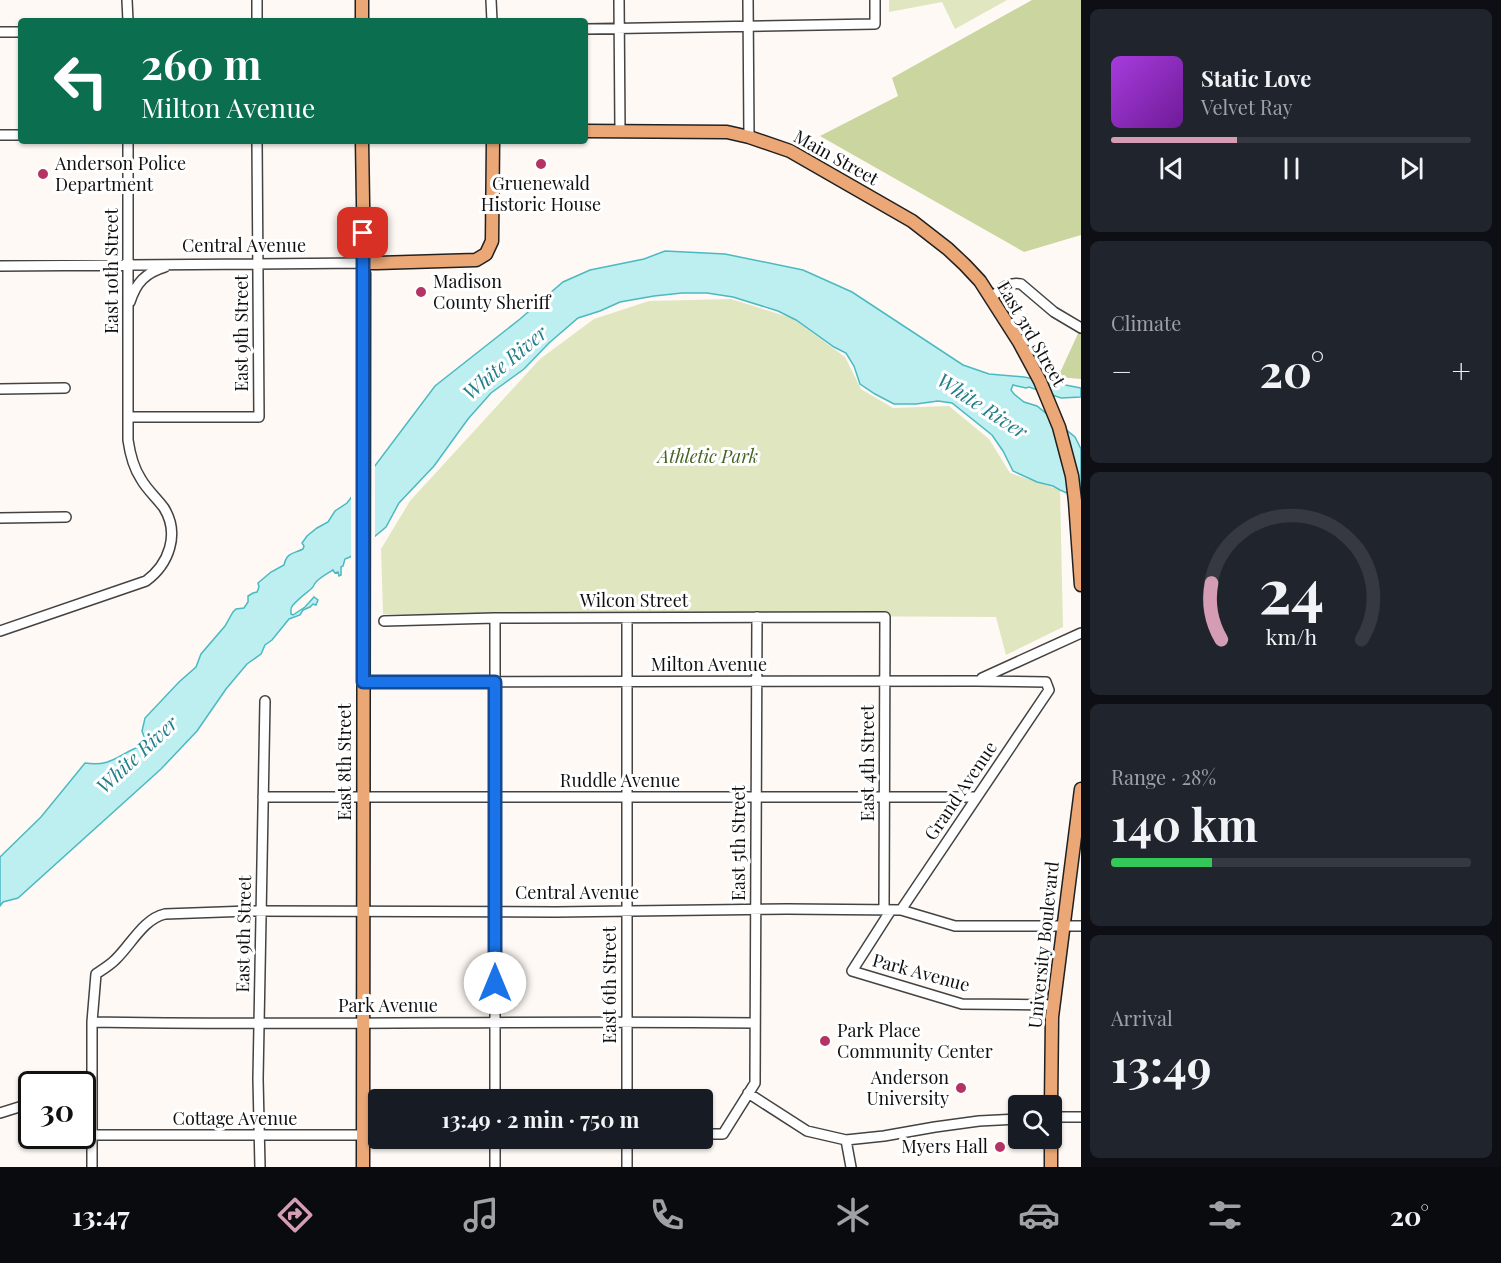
<!DOCTYPE html>
<html lang="en">
<head>
<meta charset="utf-8">
<style>
  body { margin:0; font-family:"Playfair Display",serif; background:#20242c; color:#f1f3f6; height:100vh; display:flex; flex-direction:column; font-size:22px; white-space:nowrap }
  * { box-sizing:border-box; margin:0 }
  p { font-size:20px; color:#9ea1a6 }
  .icon { flex:none; width:33px; height:33px; fill:none; stroke:currentColor; stroke-width:2; stroke-linecap:round; stroke-linejoin:round }
  .map { position:relative; flex:1; overflow:hidden }
  .drawer { display:flex; flex-direction:column; gap:9px; padding:9px; background:#0d0f14; width:420px }
  .drawer>* { flex:none }
  .guide { position:absolute; left:18px; top:18px; width:570px; height:126px; border-radius:6px; box-shadow:0 2px 4px #0004; background:#0b6e4f; color:#fff; overflow:hidden }
  .tools { position:absolute; left:1008px; top:1095px; display:grid; gap:12px }
  .tools a { display:grid; place-items:center; width:54px; height:54px; border-radius:6px; background:#171b24; box-shadow:0 2px 4px #0004; font-size:30px }
  .speed { position:absolute; left:18px; top:1071px; display:flex; gap:12px; font-size:30px; font-weight:700; text-align:center }
  .speed>* { display:grid; place-content:center; width:78px; height:78px; border-radius:50%; background:#171b24; box-shadow:0 2px 4px #0004; line-height:1 }
  .speed .limit { border:3px solid #111; border-radius:9px; background:#fff; color:#111 }
  .pin { position:absolute; display:grid; place-items:center; width:51px; height:51px; color:#fff; margin:-26px; border-radius:12px; box-shadow:0 3px 9px #0006 }
  .me { position:absolute; width:66px; margin:-33px; rotate:0deg; stroke-linejoin:round; filter:drop-shadow(0 0 4px #0008) }
  .turn { display:flex; align-items:center; gap:21px; height:126px; padding:0 24px; font-size:27px }
  .turn .icon { width:78px; height:78px; stroke-width:2.5 }
  .turn b { display:block; font-size:42px; line-height:51px }
  .big { font-size:45px; font-weight:700; line-height:1.1 }
  .drawer .tile { flex:1; display:flex; flex-direction:column; justify-content:center; gap:9px; min-width:0; padding:0 21px; border-radius:9px; background:#20242c }
  .drawer .dial { align-items:center; gap:0 }
  .dial svg { height:156px; overflow:visible; fill:none; stroke:#363941; stroke-width:7; stroke-linecap:round; text-anchor:middle }
  .dial text { fill:#f1f3f6; stroke:none }
  .song { display:flex; align-items:center; gap:18px }
  .cover { width:72px; height:72px; border-radius:9px; background:linear-gradient(135deg,hsl(280 70% 55%),hsl(280 70% 35%)) }
  .played { height:6px; border-radius:3px; background:linear-gradient(90deg,#d59db4 35%,#363941 35%) }
  .keys { display:flex; justify-content:space-around; direction:ltr }
  .heat { display:flex; justify-content:space-between; align-items:center; font-size:33px; direction:ltr }
  .charge { height:9px; border-radius:4px; background:linear-gradient(90deg,#34c759 28%,#363941 0) }
  .trip { position:absolute; left:368px; top:1089px; width:345px; height:60px; border-radius:6px; background:#171b24; box-shadow:0 2px 4px #0004; font-weight:700; line-height:60px; text-align:center }
  .menu { display:flex; height:96px; justify-content:space-around; align-items:center; background:#090b0e; color:#9ea1a6 }
  .menu .icon { width:42px; height:42px }
  .menu .on { color:#d59db4 }
  .menu b { font-size:27px; color:#f1f3f6 }
  main { display:flex; flex:1; min-height:0 }
  .map>svg:first-child { display:block }
  .green { fill:#e0e6c0 }
  .forest { fill:#cad5a0 }
  .water { fill:#bdeff1; stroke:#4bb9c1; stroke-width:1.5 }
  .pier { fill:#fef9f4 }
  .lines { fill:none; stroke-linecap:round; stroke-linejoin:round }
  .minor-casing { stroke:#434343; stroke-width:12 }
  .major-casing { stroke:#212121; stroke-width:15 }
  .minor { stroke:#fff; stroke-width:9 }
  .major { stroke:#eba876; stroke-width:12 }
  .route-casing { stroke:#114b97; stroke-width:15 }
  .route { stroke:#1a73e8; stroke-width:10 }
  .poi-dot { fill:#b33464; stroke:#fff; stroke-width:2 }
  .labels { text-anchor:middle; stroke-width:6; stroke-linejoin:round; paint-order:stroke }
  .street-label { font-size:18px; fill:#101010; stroke:#fff }
  .poi-label { font-size:18px; fill:#101010; stroke:#fff; text-anchor:start }
  .park-label { font-size:18px; font-style:italic; fill:#466226; stroke:#fff }
  .water-label { font-size:20px; font-style:italic; fill:#227f8a; stroke:#fff }
</style>
</head>
<body>
<main>
<div class="map">
<svg width="1081" height="1167" viewBox="0 0 1081 1167">
  <rect width="100%" height="100%" fill="#fef9f4"/>
  <path class="green" d="M 889,0 L 1007,0 L 955,29 L 942,2 L 889,12 Z
    M 731,299 L 792,318 L 845,357 L 861,389 L 893,408 L 949,406 L 989,439 L 1010,473 L 1060,490 L 1063,627 L 1006,655 L 996,617 L 383,614 L 381,549 L 410,501 L 540,359 L 594,319 L 649,301 Z"/>
  <path class="forest" d="M 1032,0 L 1081,0 L 1081,235 L 1024,252 L 820,136 L 898,96 L 892,78 Z
    M 1081,327 L 1081,379 L 1058,377 Z"/>
  <path class="water" d="M 665,251 L 725,254 L 803,270 L 852,292 L 963,365 L 989,374 L 1024,377 L 1081,388 L 1081,397 L 1061,398 L 1029,387 L 1026,388 L 1013,385 L 1011,390 L 1014,394 L 1024,402 L 1037,406 L 1075,437 L 1081,449 L 1081,499 L 1060,490 L 1053,486 L 1037,482 L 1013,471 L 1003,451 L 992,435 L 952,403 L 938,401 L 916,404 L 894,404 L 875,394 L 860,384 L 854,366 L 846,353 L 834,347 L 796,320 L 778,311 L 733,297 L 707,293 L 682,293 L 654,296 L 620,302 L 600,311 L 578,318 L 549,343 L 524,369 L 491,393 L 468,419 L 434,466 L 399,503 L 386,527 L 350,557 L 345,559 L 343,566 L 341,567 L 341,575 L 339,576 L 338,572 L 335,573 L 333,570 C 328,573 321,577 317,581 C 311,587 317,583 311,589 C 305,594 298,599 293,605 C 290,608 291,609 291,614 L 293,615 L 305,607 L 314,597 L 318,600 L 316,605 L 313,604 L 310,607 L 303,610 L 300,615 L 289,619 L 272,640 L 265,645 L 261,654 L 247,664 L 226,689 L 197,731 L 161,769 L 18,898 L 3,902 L 0,906 L 0,857 L 41,817 L 85,763 C 113,767 118,754 141,746 L 145,739 L 142,731 L 145,718 L 179,682 L 196,667 L 201,654 L 225,626 L 233,612 L 236,609 L 244,608 L 248,602 L 248,596 L 253,593 L 257,592 L 259,587 L 258,583 L 271,572 L 284,565 C 287,552 293,554 303,549 L 304,546 L 302,543 L 307,536 L 317,528 L 328,522 L 335,511 L 347,503 L 435,386 L 520,319 L 563,282 L 590,270 L 644,259 Z"/>
  <path class="pier" d="M 375,460 L 375,540 L 351,560 L 351,493 Z"/>
  <g class="lines">
    <defs>
      <path id="minor" d="M 127,0 L 128,21
        M 257,0 L 257,21
        M 491,0 L 492,21
        M 619,0 L 620,131
        M 748,0 L 749,137
        M 585,29 L 875,24 L 875,0
        M 0,32 L 21,32
        M 0,135 L 21,135
        M 0,266 L 364,263 L 364,269
        M 991,298 C 1000,290 1008,281 1021,284 L 1054,312 L 1081,328
        M 130,302 C 136,283 145,273 165,267
        M 0,389 L 65,388
        M 128,417 L 259,417 L 257,141
        M 0,518 L 66,517
        M 495,618 L 495,1100
        M 384,621 L 495,618 L 885,617 L 884,910
        M 0,631 L 146,581 C 169,564 180,534 164,508 C 157,498 147,490 141,479 C 133,467 130,454 128,440 L 128,141
        M 982,678 L 1081,633
        M 363,682 L 976,681 L 1046,682 L 1049,690 L 901,910
        M 263,797 L 977,797
        M 891,910 L 852,971 L 962,1004 L 1054,1005
        M 92,1022 C 313,1026 534,1020 755,1023
        M 748,1093 L 807,1131 L 846,1140 L 884,1136 L 935,1127 L 979,1121 L 1018,1119
        M 627,1100 L 627,618
        M 0,1113 L 32,1103
        M 1052,1117 L 1081,1117
        M 702,1134 L 723,1134 L 755,1083 L 757,617
        M 92,1135 L 378,1135
        M 495,1138 L 495,1167
        M 627,1138 L 627,1167
        M 846,1140 L 851,1167
        M 92,1167 L 92,1022 L 96,974 C 102,970 110,965 115,960 C 131,945 143,919 165,914 L 249,911 L 556,912 L 787,909 L 901,910 L 955,926 L 1081,926
        M 260,1167 L 258,1079 L 265,701"/>
      <path id="major" d="M 362,0 L 362,21
        M 585,131 L 727,132 L 749,137 L 790,151 L 912,221 L 948,249 L 965,265 L 980,281 L 1019,342 L 1040,381 L 1059,427 L 1072,476 L 1075,501 L 1081,585
        M 362,141 L 364,263 L 377,263 L 476,260 L 486,254 L 492,241 L 493,141
        M 1051,1106 L 1052,1017 L 1081,789
        M 1051,1138 L 1051,1167
        M 363,1167 L 364,273"/>
    </defs>
    <use href="#minor" class="minor-casing"/>
    <use href="#major" class="major-casing"/>
    <use href="#minor" class="minor"/>
    <use href="#major" class="major"/>
  </g>
  <g class="lines">
    <defs>
      <path id="route" d="M 363,233 L 363,682 L 495,682 L 495,983"/>
    </defs>
    <use href="#route" class="route-casing"/>
    <use href="#route" class="route"/>
  </g>
  <g class="poi-dot">
    <circle cx="541" cy="164" r="6"/>
    <circle cx="43" cy="174" r="6"/>
    <circle cx="421" cy="292" r="6"/>
    <circle cx="825" cy="1041" r="6"/>
    <circle cx="961" cy="1088" r="6"/>
    <circle cx="1000" cy="1147" r="6"/>
  </g>
  <g class="labels">
    <g class="street-label">
      <text transform="translate(836 158) rotate(29)" y="6">Main Street</text>
      <text x="244" y="252">Central Avenue</text>
      <text transform="translate(112 271) rotate(-90)" y="6">East 10th Street</text>
      <text transform="translate(242 333) rotate(-90)" y="6">East 9th Street</text>
      <text transform="translate(1031 334) rotate(60)" y="6">East 3rd Street</text>
      <text x="634" y="607">Wilcon Street</text>
      <text x="709" y="671">Milton Avenue</text>
      <text transform="translate(345 762) rotate(-90)" y="6">East 8th Street</text>
      <text transform="translate(868 763) rotate(-90)" y="6">East 4th Street</text>
      <text x="620" y="787">Ruddle Avenue</text>
      <text transform="translate(961 791) rotate(-56)" y="6">Grand Avenue</text>
      <text transform="translate(739 843) rotate(-90)" y="6">East 5th Street</text>
      <text x="577" y="899">Central Avenue</text>
      <text transform="translate(244 934) rotate(-89)" y="6">East 9th Street</text>
      <text transform="translate(1044 945) rotate(-84)" y="6">University Boulevard</text>
      <text transform="translate(921 973) rotate(15)" y="6">Park Avenue</text>
      <text transform="translate(610 985) rotate(-90)" y="6">East 6th Street</text>
      <text x="388" y="1012">Park Avenue</text>
      <text x="235" y="1125">Cottage Avenue</text>
    </g>
    <g class="poi-label">
      <text x="55" y="170">Anderson Police<tspan x="55" dy="21">Department</tspan></text>
      <text x="541" y="190" text-anchor="middle">Gruenewald<tspan x="541" dy="21">Historic House</tspan></text>
      <text x="433" y="288">Madison<tspan x="433" dy="21">County Sheriff</tspan></text>
      <text x="837" y="1037">Park Place<tspan x="837" dy="21">Community Center</tspan></text>
      <text x="949" y="1084" text-anchor="end">Anderson<tspan x="949" dy="21">University</tspan></text>
      <text x="988" y="1153" text-anchor="end">Myers Hall</text>
    </g>
    <g class="park-label">
      <text x="708" y="463">Athletic Park</text>
    </g>
    <g class="water-label">
      <text transform="translate(505 363) rotate(-40)" y="7">White River</text>
      <text transform="translate(982 406) rotate(33)" y="7">White River</text>
      <text transform="translate(137 755) rotate(-43)" y="7">White River</text>
    </g>
  </g>
</svg>
<div class="tools">
<a><svg class="icon" aria-label="search" viewBox="0 0 24 24"><circle cx="10" cy="10" r="6"/><path d="M15 15l6 6"/></svg></a>
</div>
<div class="speed"><div class="limit">30</div></div>
<div class="pin" style="left:363px;top:233px;background:#d93025"><svg class="icon" aria-label="arrive" viewBox="0 0 24 24"><path d="M6 21V4h12l-3 4 3 4H6"/></svg></div>
<svg class="me" style="left:495px;top:983px" viewBox="-20 -20 40 40"><circle r="19" fill="#fff"/><path d="M0-13L10 11 0 6-10 11z" fill="#1a73e8"/></svg>
<div class="trip">13:49 · 2 min · 750 m</div>
<div class="guide">
<div class="turn"><svg class="icon" aria-label="left" viewBox="0 0 24 24"><path d="M17 20v-9H6M10 6l-5 5 5 5"/></svg><div><b>260 m</b>Milton Avenue</div></div>
</div>
</div>
<section class="drawer">
<div class="tile">
<div class="song"><i class="cover"></i><div><b>Static Love</b><p>Velvet Ray</p></div></div>
<div class="played"></div>
<div class="keys"><svg class="icon" aria-label="previous" viewBox="0 0 24 24"><path d="M18 5L8 12l10 7zM5 5v14"/></svg><svg class="icon" aria-label="pause" viewBox="0 0 24 24"><path d="M8 5v14M16 5v14"/></svg><svg class="icon" aria-label="next" viewBox="0 0 24 24"><path d="M6 5l10 7-10 7zM19 5v14"/></svg></div>
</div>
<div class="tile"><p>Climate</p>
<div class="heat"><a>−</a><b class="big">20°</b><a>+</a></div>
</div>
<div class="tile dial"><svg viewBox="0 0 100 80">
<path d="M14 69A42 42 0 1 1 86 69"/>
<path d="M14 69A42 42 0 0 1 9 40" stroke="#d59db4"/>
<text x="50" y="56" font-size="32" font-weight="700">24</text>
<text x="50" y="72" font-size="11">km/h</text>
</svg></div>
<div class="tile"><p>Range · 28%</p><b class="big">140 km</b><div class="charge"></div></div>
<div class="tile"><p>Arrival</p><b class="big">13:49</b></div>
</section>
</main>
<nav class="menu">
<b>13:47</b>
<svg class="icon on" aria-label="directions" viewBox="0 0 24 24"><path d="M12 3l9 9-9 9-9-9zM9 14v-3h6M13 9l2 2-2 2"/></svg>
<svg class="icon" aria-label="music" viewBox="0 0 24 24"><path d="M9 18V5l10-2v13"/><circle cx="6" cy="18" r="3"/><circle cx="16" cy="16" r="3"/></svg>
<svg class="icon" aria-label="phone" viewBox="0 0 24 24"><path d="M5 4h4l2 5-3 2q2 4 5 5l2-3 5 2v4C11 20 4 13 5 4z"/></svg>
<svg class="icon" aria-label="climate" viewBox="0 0 24 24"><path d="M12 3v18M4 7l16 10M4 17L20 7"/></svg>
<svg class="icon" aria-label="car" viewBox="0 0 24 24"><path d="M5 17H2v-5l4-1 3-4h7l3 4 3 1v5h-3M9 17h6M6 11h13"/><circle cx="7" cy="17" r="2"/><circle cx="17" cy="17" r="2"/></svg>
<svg class="icon" aria-label="filters" viewBox="0 0 24 24"><path d="M4 7h16M4 17h16"/><circle cx="9" cy="7" r="2"/><circle cx="15" cy="17" r="2"/></svg>
<b>20°</b>
</nav>
</body>
</html>
